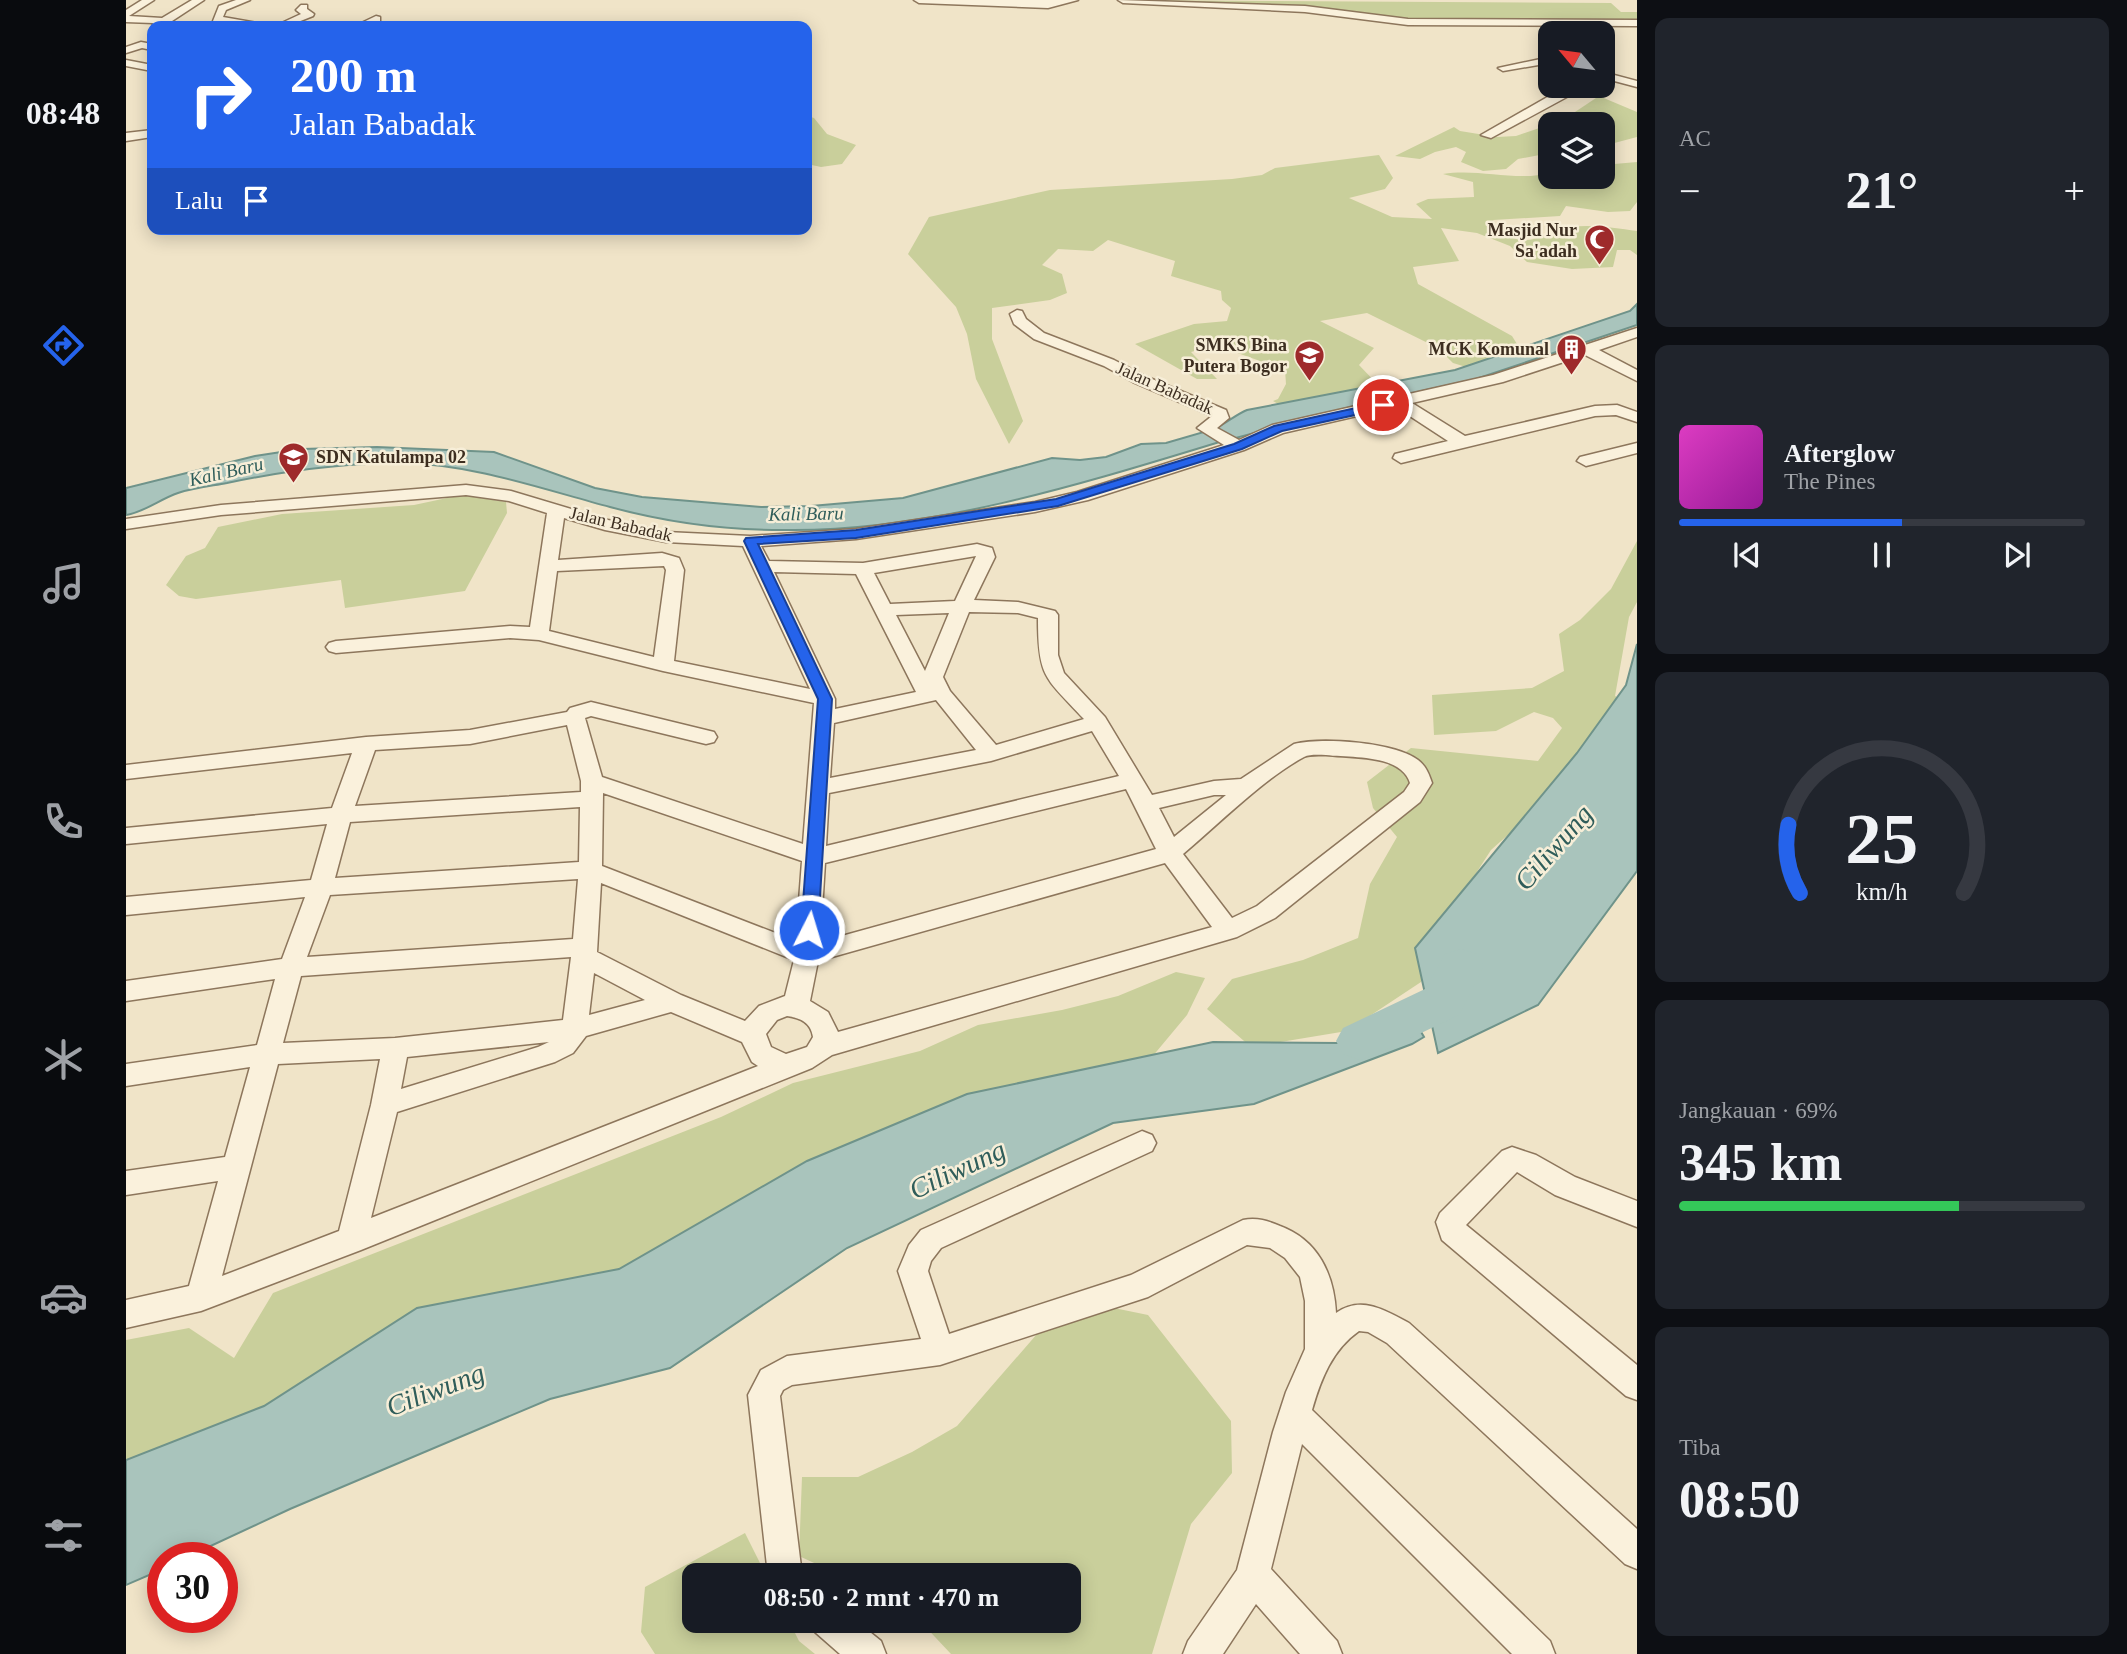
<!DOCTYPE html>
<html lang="id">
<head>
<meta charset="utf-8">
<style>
  body { margin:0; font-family:"Times New Roman",serif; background:#20242c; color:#f1f3f6; height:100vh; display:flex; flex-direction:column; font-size:26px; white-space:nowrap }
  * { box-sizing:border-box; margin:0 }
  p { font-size:23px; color:#9ea1a6 }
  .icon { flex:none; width:38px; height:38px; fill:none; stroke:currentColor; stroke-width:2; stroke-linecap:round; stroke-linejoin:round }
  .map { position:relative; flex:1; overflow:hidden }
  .side { display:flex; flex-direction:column; gap:18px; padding:18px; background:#0d0f14; width:490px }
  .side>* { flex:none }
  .top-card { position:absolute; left:21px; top:21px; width:665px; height:214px; border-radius:14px; box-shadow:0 4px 18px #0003; background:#2563eb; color:#fff; overflow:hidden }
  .needle { width:46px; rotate:299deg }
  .controls { position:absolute; left:1412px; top:21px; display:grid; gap:14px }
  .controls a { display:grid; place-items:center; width:77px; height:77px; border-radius:14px; background:#171b24; box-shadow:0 4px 18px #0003; font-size:35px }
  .speed { position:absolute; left:21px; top:1542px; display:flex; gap:14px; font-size:35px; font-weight:700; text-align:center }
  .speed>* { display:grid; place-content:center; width:91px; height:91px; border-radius:50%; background:#171b24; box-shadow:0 4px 18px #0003; line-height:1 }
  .speed .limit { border:10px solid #d22; background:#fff; color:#111 }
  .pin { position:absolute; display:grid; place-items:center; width:60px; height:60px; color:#fff; margin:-30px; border:4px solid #fff; border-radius:50%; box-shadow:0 2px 7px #0007 }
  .me { position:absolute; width:77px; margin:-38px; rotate:5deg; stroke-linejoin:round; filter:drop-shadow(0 0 5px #0008) }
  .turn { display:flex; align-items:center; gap:24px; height:147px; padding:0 28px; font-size:32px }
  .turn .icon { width:91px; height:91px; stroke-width:2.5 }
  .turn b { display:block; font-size:49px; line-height:60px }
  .then { display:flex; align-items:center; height:66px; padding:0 28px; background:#0003; gap:14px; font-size:26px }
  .big { font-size:52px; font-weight:800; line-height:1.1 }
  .side .card { flex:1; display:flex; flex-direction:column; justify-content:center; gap:10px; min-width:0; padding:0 24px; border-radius:14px; background:#20242c }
  .side .dial { align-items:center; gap:0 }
  .dial svg { height:182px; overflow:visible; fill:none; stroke:#363941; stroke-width:7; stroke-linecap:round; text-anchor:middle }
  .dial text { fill:#f1f3f6; stroke:none }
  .song { display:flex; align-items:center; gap:21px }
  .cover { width:84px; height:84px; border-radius:10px; background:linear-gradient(135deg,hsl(310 70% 55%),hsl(300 70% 35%)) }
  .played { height:7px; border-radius:4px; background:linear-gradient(90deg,#2563eb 55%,#363941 55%) }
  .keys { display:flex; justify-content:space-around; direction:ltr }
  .heat { display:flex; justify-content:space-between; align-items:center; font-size:38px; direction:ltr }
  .charge { height:10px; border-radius:5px; background:linear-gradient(90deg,#34c759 69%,#363941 0) }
  .trip { position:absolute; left:556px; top:1563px; width:399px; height:70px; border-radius:14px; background:#171b24; box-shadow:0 4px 18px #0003; font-weight:800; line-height:70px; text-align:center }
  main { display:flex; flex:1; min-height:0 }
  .tabs { display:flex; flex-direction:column; width:126px; justify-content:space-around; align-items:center; background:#090b0e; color:#9ea1a6 }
  .tabs .icon { width:49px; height:49px }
  .tabs .selected { color:#2563eb }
  .tabs b { font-size:32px; color:#f1f3f6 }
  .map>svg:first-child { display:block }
  .green { fill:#c9cf9b }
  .water { fill:#a9c4bc; stroke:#6f938a; stroke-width:2 }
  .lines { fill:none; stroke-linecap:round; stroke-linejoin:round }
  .river { fill:#a9c4bc; fill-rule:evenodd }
  .minor-casing { stroke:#8d765c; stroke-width:3 }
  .minor { fill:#faf1dc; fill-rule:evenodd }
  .route { fill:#2563eb; stroke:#184099; stroke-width:2 }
  .labels { text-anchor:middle; stroke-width:5; stroke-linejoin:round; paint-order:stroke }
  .far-poi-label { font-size:18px; font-weight:bold; fill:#3d2e20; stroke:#f7eed8; text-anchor:end }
  .far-street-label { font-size:18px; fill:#3d2e20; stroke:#f7eed8 }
  .far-water-label { font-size:19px; font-style:italic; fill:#2f5d5a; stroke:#f7eed8 }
  .near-water-label { font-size:28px; font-style:italic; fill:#2f5d5a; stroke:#f7eed8 }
</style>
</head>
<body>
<main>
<nav class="tabs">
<b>08:48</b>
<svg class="icon selected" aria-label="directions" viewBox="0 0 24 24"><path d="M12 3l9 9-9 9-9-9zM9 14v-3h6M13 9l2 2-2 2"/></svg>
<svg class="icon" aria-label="music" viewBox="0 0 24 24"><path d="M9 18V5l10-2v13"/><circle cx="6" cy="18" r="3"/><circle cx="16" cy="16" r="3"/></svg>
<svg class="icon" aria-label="phone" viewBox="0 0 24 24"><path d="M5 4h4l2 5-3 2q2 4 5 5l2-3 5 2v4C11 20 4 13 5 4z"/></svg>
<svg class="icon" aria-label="climate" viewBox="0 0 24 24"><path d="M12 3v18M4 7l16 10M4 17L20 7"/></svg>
<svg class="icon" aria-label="car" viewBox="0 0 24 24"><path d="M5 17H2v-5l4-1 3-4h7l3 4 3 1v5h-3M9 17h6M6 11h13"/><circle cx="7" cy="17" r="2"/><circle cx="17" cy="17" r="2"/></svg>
<svg class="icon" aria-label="filters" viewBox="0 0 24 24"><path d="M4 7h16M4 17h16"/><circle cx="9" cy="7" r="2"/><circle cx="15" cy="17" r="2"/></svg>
</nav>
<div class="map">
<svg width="1511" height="1654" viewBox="0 0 1511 1654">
  <rect width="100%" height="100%" fill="#f0e4c8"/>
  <path class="green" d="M 997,0 L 1485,3 L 1495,12 L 1511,12 L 1511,23 L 1282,22 L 1164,7 Z
    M 1473,96 L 1511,112 L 1511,137 L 1477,146 L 1477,124 L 1424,124 L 1424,153 L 1392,159 L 1380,169 L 1357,171 L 1335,162 L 1340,152 L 1330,147 L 1309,152 L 1294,159 L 1269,156 L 1328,127 L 1334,131 L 1371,137 L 1390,136 L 1437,120 Z
    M 681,116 L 688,118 L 701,134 L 730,145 L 716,164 L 695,167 L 681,164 Z
    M 1253,155 L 1267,178 L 1259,189 L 1223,198 L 1266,217 L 1306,219 L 1290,204 L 1302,199 L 1348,197 L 1347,182 L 1317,174 C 1352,168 1390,182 1424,173 L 1424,177 L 1477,177 L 1477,165 L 1511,162 L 1511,202 L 1504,211 L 1482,212 L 1440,206 L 1434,216 L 1367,220 L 1373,233 C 1412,250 1409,232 1445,227 C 1466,224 1490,228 1511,231 L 1511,255 L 1504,250 L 1491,250 L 1487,267 L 1446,269 L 1401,262 L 1384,246 L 1351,233 L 1315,228 L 1333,261 L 1287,267 L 1292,284 L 1386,336 L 1396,352 L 1350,370 L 1327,363 L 1312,348 L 1241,313 L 1194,321 L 1248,348 L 1233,365 L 1254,387 L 1154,405 L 1147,401 L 1152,399 L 1160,384 L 1159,370 L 1089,345 L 1065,352 L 1091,379 L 1071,379 L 1009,344 L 1068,324 L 1101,321 L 1105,308 L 1096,300 L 1095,291 L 1045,276 L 1049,261 L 982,240 L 967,251 L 932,249 L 916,265 L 936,274 L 941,293 L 924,300 L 866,308 L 866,339 L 897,421 L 883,444 L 850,379 L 841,334 L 830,307 L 782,254 L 803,217 L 924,190 L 1106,179 L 1136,175 L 1149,168 Z
    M 335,495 L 380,502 L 381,513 L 339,591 L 219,608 L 215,580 L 70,599 L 53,596 L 40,585 L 60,556 L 79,548 L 92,527 L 156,514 L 288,505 Z
    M 1511,541 L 1511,602 L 1503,617 L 1489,696 L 1493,698 L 1450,774 L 1365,850 L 1316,926 L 1295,982 L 1221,1031 L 1125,1047 L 1081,1009 L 1106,979 L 1177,960 L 1232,938 L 1244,884 L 1271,837 L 1247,808 L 1241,782 L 1285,748 L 1412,761 L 1436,728 L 1427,718 L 1408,712 L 1370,731 L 1308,735 L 1306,695 L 1406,688 L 1438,671 L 1433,634 L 1454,620 L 1485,589 Z
    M 1050,972 L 1079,978 L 1061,1015 L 1016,1069 L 0,1473 L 0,1340 L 63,1328 L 108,1358 L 147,1293 L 595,1117 L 667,1083 L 794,1051 L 852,1025 L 936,1010 L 992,996 Z
    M 954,1301 L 1022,1315 L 1105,1421 L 1106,1473 L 1065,1524 L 1026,1654 L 825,1654 L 794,1621 L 943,1620 L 943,1575 L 714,1575 L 673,1556 L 676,1477 L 732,1477 L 786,1452 L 831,1426 L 911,1334 Z
    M 619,1533 L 640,1575 L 569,1575 L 569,1620 L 663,1621 L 673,1641 L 689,1654 L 529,1654 L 515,1632 L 519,1587 Z"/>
  <path class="water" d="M 1511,304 L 1511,325 L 1350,379 L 1228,406 L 1106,439 L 1088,429 C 1101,423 1109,415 1121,410 L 1329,370 L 1504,311 Z
    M 1081,431 L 1097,441 C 962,482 811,530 668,530 C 607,531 543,523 484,507 C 416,489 347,464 275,463 C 217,463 158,471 101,483 C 85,486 67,488 52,493 C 34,499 19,512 0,515 L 0,488 L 129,456 L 175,449 L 251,447 L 368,452 L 469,488 L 516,497 L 635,507 L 685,506 L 777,498 L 926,458 L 954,460 L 980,457 L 1015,444 L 1040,443 Z
    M 1511,644 L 1511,871 L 1412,1005 L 1312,1053 L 1289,948 L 1451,753 L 1500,685 Z
    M 1280,1006 L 1298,1037 L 1286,1044 L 1128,1104 L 987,1123 L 721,1248 L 544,1368 L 424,1399 L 164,1509 L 61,1557 L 37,1558 L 37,1569 L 0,1585 L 0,1460 L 138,1406 L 291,1308 L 493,1269 L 681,1161 L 841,1094 L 1087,1042 L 1213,1043 Z"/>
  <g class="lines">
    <path class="river" d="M 1335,949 L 1351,954 L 1358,966 L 1333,1015 L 1251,1054 L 1234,1060 L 1217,1054 L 1210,1041 L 1217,1028 L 1299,989 L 1319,954 Z"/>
    <defs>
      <path id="minor" d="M 16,0 L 28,0 L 3,16 L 36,18 L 66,0 L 78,0 L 43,23 L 26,28 L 27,23 L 0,22 L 0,10 Z
        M 110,0 L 124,0 L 100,10 L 97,17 L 132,23 L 137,26 L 116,26 L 87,21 L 93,6 Z
        M 788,0 L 952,0 L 922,8 L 793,3 Z
        M 992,0 L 1179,6 L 1282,19 L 1511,20 L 1511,26 L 1282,25 L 1179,12 L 997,3 Z
        M 175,5 L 181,5 L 181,9 L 188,14 L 187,16 L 162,26 L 149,26 L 175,14 L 170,10 Z
        M 250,16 L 254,17 L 254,21 L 242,26 L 229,26 Z
        M 15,42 L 26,44 L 26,50 L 16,48 L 0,53 L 0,47 Z
        M 1424,57 L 1424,63 L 1377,71 L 1372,68 Z
        M 0,60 L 26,65 L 26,71 L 0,66 Z
        M 1477,72 L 1511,81 L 1511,87 L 1477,78 Z
        M 1446,86 L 1461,86 L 1365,138 L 1355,135 L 1425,95 Z
        M 26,130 L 26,137 L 0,141 L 0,133 Z
        M 891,310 L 896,311 L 900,319 L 918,333 L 988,360 L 1019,376 L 1100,410 L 1103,418 L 1091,428 L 1113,440 L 1146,425 L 1367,375 L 1511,328 L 1511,337 L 1473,350 L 1511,370 L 1511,381 L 1459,355 L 1377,382 L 1286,403 L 1339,436 L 1469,406 L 1491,405 L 1511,412 L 1511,422 L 1490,415 L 1469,416 L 1275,463 L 1267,458 L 1269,454 L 1322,441 L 1270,407 L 1157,433 L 1118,450 L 962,500 L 909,512 L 730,539 L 635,546 L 643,561 L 737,563 L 851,544 L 866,548 L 869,557 L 848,600 L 892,602 L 929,611 L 932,615 L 932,655 L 938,673 L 979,717 L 1026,795 L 1088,781 L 1115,779 L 1168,744 C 1196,737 1269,742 1292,760 C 1300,766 1303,774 1306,783 L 1294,802 L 1149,918 L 1111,937 L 706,1055 L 686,1068 L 235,1250 L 75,1311 L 0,1328 L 0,1300 L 63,1286 L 92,1181 L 0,1195 L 0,1171 L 99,1157 L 124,1067 L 0,1086 L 0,1064 L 131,1045 L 149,979 L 0,1001 L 0,981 L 156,959 L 179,897 L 0,915 L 0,897 L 185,880 L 201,824 L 0,844 L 0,828 L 206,808 L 226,753 L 0,779 L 0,765 L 240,737 L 344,730 L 441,712 L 444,708 L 465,702 L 588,732 L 591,737 L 588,742 L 580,744 L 465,716 L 459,718 L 476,777 L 677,844 L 688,703 L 537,671 L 413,640 L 384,638 L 210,653 L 203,651 L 200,647 L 203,643 L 210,641 L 384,626 L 404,627 L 421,513 L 383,501 L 340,495 L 95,515 L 0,529 L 0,519 L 95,505 L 340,485 L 385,491 L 482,520 L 540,532 L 624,536 L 730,529 L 909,502 L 951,492 L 1098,445 L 1071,428 L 1086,416 L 1007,382 L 978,366 L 908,339 L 888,324 L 884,314 ZM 438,518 L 479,530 L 540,542 L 617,546 L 684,689 L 548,661 L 558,570 L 553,558 L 536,553 L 432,560 ZM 850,556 L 829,601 L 764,604 L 748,573 ZM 538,566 L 540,570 L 528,657 L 423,631 L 431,571 ZM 648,572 L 730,574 L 790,692 L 709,709 L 709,699 ZM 843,612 L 892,613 L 912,618 C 912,678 919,677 958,719 L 870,745 L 824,691 L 817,677 ZM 823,613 L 799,671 L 770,615 ZM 810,700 L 850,750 L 704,778 L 708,723 ZM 441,725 L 455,781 L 455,792 L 229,806 L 249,750 L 344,744 ZM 966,731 L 993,776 L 700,846 L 703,793 L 865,761 ZM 1200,755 C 1225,758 1275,754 1284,783 L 1278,792 L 1131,906 L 1106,918 L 1057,854 C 1094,823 1137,779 1178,757 C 1184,754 1193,755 1200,755 ZM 1000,789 L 1030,849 L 694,942 L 699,863 ZM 477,793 L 676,861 L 670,941 L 476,866 ZM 1088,795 L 1100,795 L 1048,837 L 1033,808 ZM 454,807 L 453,862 L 209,878 L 224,822 ZM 1039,863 L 1086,927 L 712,1032 L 702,1012 L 684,1001 L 692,961 ZM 452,879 L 447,939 L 181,957 L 204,895 ZM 475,883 L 668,960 L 659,996 L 633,1006 L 619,1021 L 555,995 L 471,952 ZM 445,957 L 437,1020 L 269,1038 L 157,1043 L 175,976 ZM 468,973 L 519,1000 L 463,1015 ZM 545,1012 L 616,1042 L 626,1062 L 632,1066 L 245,1218 L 271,1112 L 429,1062 L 447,1053 L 460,1036 ZM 661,1016 C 675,1018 685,1023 687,1037 L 681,1047 L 660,1054 L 645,1047 L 640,1034 L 651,1020 ZM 423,1042 L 412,1047 L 275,1089 L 281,1057 ZM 254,1059 L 245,1105 L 213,1231 L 96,1276 L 152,1064 Z
        M 1511,443 L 1511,453 L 1460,466 L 1451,461 L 1454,457 Z
        M 1016,1131 L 1026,1135 L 1030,1143 L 1026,1151 L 815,1248 L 805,1261 L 802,1271 L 823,1334 L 1005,1275 L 1117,1220 C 1131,1217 1142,1221 1154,1226 C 1192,1240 1208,1274 1210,1313 C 1235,1295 1259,1310 1283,1323 L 1511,1529 L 1511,1569 L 1499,1564 L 1261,1343 L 1242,1332 L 1233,1331 C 1206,1350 1195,1379 1186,1410 L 1424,1641 L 1429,1654 L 1386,1654 L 1176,1444 L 1145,1569 L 1211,1641 L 1216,1654 L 1174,1654 L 1130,1604 L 1097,1654 L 1057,1654 L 1062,1641 L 1111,1570 L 1147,1432 L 1160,1392 L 1179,1349 L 1179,1301 L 1174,1277 L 1159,1258 L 1144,1248 L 1121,1245 L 1022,1297 L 814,1365 L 666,1385 L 657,1390 L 654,1396 L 676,1575 L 642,1575 L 622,1395 L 635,1370 L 661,1356 L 795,1339 L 772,1271 L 783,1245 L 795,1230 Z
        M 1386,1147 L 1410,1155 L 1449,1177 L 1511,1201 L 1511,1227 L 1429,1195 L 1391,1172 L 1340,1225 L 1511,1365 L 1511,1400 L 1500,1396 L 1316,1240 L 1310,1222 L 1314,1213 L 1376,1151 Z
        M 684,1620 L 729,1620 L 755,1641 L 760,1654 L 714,1654 L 689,1632 Z"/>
    </defs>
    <use href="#minor" class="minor-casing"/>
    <use href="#minor" class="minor"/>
  </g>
  <path class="route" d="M 1257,402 L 1263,405 L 1261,408 L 1156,431 L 1116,449 L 932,506 L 730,538 L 632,544 L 706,699 L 692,930 L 683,937 L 677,935 L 675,930 L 692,699 L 618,541 L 620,538 L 730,530 L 930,499 L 1108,444 L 1148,426 Z"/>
  <defs>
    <symbol id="mosque-pin" viewBox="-11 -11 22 30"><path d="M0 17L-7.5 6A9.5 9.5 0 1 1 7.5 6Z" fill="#9e2a2b" stroke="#f7eed8"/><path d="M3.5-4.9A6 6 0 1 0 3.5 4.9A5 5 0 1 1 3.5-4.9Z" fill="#fff"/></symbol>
    <symbol id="building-pin" viewBox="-11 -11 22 30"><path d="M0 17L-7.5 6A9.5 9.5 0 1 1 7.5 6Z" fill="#9e2a2b" stroke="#f7eed8"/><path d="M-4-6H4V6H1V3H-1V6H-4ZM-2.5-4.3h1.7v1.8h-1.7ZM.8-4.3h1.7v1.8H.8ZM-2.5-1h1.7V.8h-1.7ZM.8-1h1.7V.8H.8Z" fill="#fff"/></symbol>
    <symbol id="school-pin" viewBox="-11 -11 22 30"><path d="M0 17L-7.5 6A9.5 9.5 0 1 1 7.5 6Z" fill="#9e2a2b" stroke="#f7eed8"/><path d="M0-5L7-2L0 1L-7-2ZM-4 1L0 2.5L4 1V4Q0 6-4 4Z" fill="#fff"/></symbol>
  </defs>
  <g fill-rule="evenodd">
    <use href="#mosque-pin" x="1456" y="222" width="35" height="47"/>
    <use href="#building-pin" x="1428" y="332" width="35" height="47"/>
    <use href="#school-pin" x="1166" y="338" width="35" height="47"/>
    <use href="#school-pin" x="150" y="440" width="35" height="47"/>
  </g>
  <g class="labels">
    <g class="far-poi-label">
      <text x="1451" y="236">Masjid Nur<tspan x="1451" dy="21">Sa'adah</tspan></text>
      <text x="1161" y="351">SMKS Bina<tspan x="1161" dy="21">Putera Bogor</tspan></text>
      <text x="1423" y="355">MCK Komunal</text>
      <text x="190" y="463" text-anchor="start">SDN Katulampa 02</text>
    </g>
    <g class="far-street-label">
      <text transform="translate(1039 388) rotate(24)" y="6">Jalan Babadak</text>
      <text transform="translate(495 524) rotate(13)" y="6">Jalan Babadak</text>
    </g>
    <g class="far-water-label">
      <text transform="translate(100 471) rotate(-13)" y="7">Kali Baru</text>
      <text transform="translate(680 513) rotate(-1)" y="7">Kali Baru</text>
    </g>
    <g class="near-water-label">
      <text transform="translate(1427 847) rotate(-49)" y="10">Ciliwung</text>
      <text transform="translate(831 1169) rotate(-25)" y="10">Ciliwung</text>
      <text transform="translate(309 1389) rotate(-21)" y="10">Ciliwung</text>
    </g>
  </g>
</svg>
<div class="controls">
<a><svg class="needle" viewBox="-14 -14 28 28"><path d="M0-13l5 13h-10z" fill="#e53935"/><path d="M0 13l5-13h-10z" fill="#9ea1a6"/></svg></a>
<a><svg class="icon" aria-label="layers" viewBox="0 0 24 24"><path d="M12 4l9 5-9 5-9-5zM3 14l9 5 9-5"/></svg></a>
</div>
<div class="speed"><div class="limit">30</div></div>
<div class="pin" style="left:1257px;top:405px;background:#d93025"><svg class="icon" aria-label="arrive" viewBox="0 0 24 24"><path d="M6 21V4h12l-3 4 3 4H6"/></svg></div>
<svg class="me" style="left:683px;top:930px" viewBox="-20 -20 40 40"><circle r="17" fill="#2563eb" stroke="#fff" stroke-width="3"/><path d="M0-11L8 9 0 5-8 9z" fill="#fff"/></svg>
<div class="trip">08:50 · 2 mnt · 470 m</div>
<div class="top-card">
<div class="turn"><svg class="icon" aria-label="right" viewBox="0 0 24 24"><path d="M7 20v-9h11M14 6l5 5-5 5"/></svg><div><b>200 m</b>Jalan Babadak</div></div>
<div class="then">Lalu<svg class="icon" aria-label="arrive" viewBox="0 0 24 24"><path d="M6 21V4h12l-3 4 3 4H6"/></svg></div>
</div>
</div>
<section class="side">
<div class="card"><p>AC</p>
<div class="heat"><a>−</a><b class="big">21°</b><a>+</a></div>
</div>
<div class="card">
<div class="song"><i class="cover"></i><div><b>Afterglow</b><p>The Pines</p></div></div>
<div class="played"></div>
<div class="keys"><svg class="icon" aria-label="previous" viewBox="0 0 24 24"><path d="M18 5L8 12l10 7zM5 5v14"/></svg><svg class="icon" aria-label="pause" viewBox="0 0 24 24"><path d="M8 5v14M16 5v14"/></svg><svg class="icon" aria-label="next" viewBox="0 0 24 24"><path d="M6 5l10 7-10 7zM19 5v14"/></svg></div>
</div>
<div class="card dial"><svg viewBox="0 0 100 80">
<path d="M14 69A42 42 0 1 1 86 69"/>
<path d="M14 69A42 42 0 0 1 9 39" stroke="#2563eb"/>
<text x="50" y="56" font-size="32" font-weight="700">25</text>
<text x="50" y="72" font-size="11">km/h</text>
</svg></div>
<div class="card"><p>Jangkauan · 69%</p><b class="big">345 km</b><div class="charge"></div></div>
<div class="card"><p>Tiba</p><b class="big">08:50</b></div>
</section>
</main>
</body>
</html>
